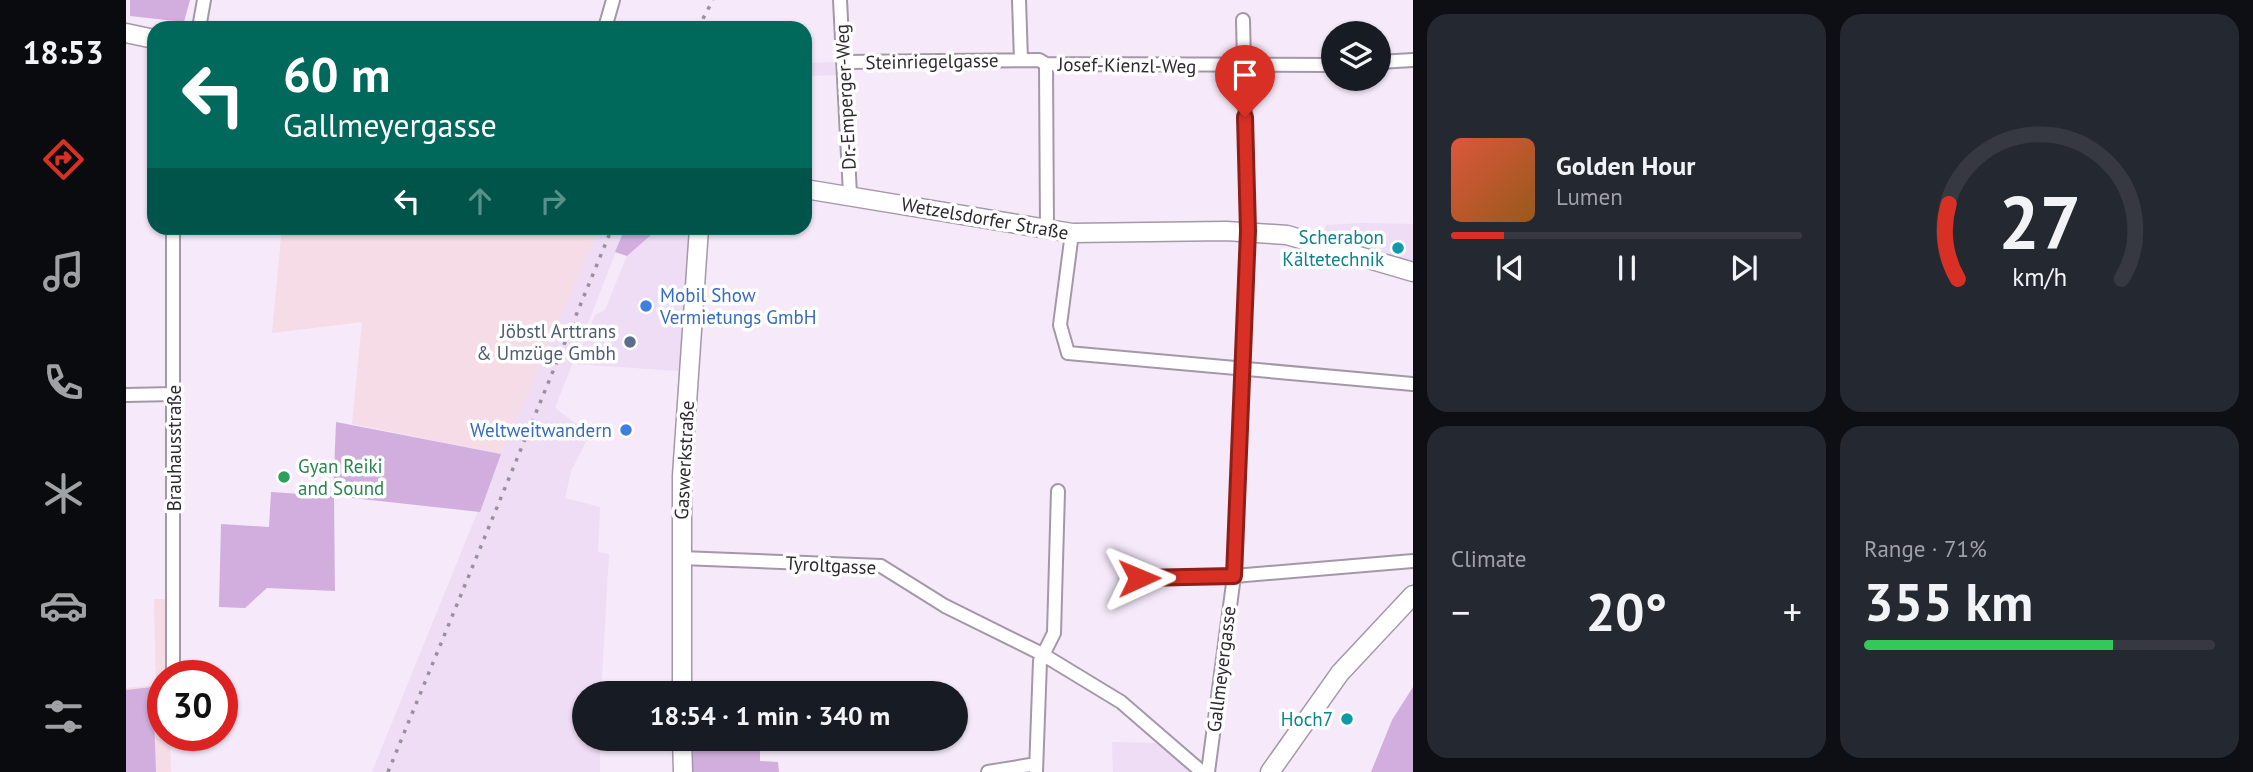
<!DOCTYPE html>
<html lang="en">
<head>
<meta charset="utf-8">
<style>
  body { margin:0; font-family:"PT Sans",sans-serif; background:#242831; color:#f1f3f6; height:100vh; display:flex; flex-direction:column; font-size:26px; white-space:nowrap }
  * { box-sizing:border-box; margin:0 }
  p { font-size:23px; color:#9ea1a6 }
  .icon { flex:none; width:38px; height:38px; fill:none; stroke:currentColor; stroke-width:2; stroke-linecap:round; stroke-linejoin:round }
  .map { position:relative; flex:1; overflow:hidden }
  .side { display:flex; flex-direction:column; gap:14px; padding:14px; background:#0d0f14; width:840px }
  .side>* { flex:none }
  .guide { position:absolute; left:21px; top:21px; width:665px; height:214px; border-radius:21px; box-shadow:0 2px 5px #0004; background:#00695c; color:#fff; overflow:hidden }
  .tools { position:absolute; left:1195px; top:21px; display:grid; gap:14px }
  .tools a { display:grid; place-items:center; width:70px; height:70px; border-radius:50%; background:#171b24; box-shadow:0 2px 5px #0004; font-size:35px }
  .speed { position:absolute; left:21px; top:660px; display:flex; gap:14px; font-size:35px; font-weight:700; text-align:center }
  .speed>* { display:grid; place-content:center; width:91px; height:91px; border-radius:50%; background:#171b24; box-shadow:0 2px 5px #0004; line-height:1 }
  .speed .limit { border:10px solid #d22; background:#fff; color:#111 }
  .pin { position:absolute; display:grid; place-items:center; width:60px; height:60px; color:#fff; margin:-72px -30px; border-radius:50% 50% 50% 0; rotate:-45deg; box-shadow:0 0 7px #0007 }
  .pin .icon { rotate:45deg }
  .me { position:absolute; width:77px; margin:-38px; rotate:89deg; stroke-linejoin:round; filter:drop-shadow(0 0 5px #0008) }
  .turn { display:flex; align-items:center; gap:24px; height:147px; padding:0 21px; font-size:32px }
  .turn .icon { width:91px; height:91px; stroke-width:2.5 }
  .turn b { display:block; font-size:49px; line-height:60px }
  .lanes { display:flex; align-items:center; height:66px; padding:0 21px; background:#0003; justify-content:center; gap:35px; direction:ltr }
  .lanes .off { opacity:.35 }
  .big { font-size:52px; font-weight:700; line-height:1.1 }
  .side .card { flex:1; display:flex; flex-direction:column; justify-content:center; gap:10px; min-width:0; padding:0 24px; border-radius:21px; background:#242831 }
  .side .dial { align-items:center; gap:0 }
  .dial svg { height:182px; overflow:visible; fill:none; stroke:#363941; stroke-width:7; stroke-linecap:round; text-anchor:middle }
  .dial text { fill:#f1f3f6; stroke:none }
  .song { display:flex; align-items:center; gap:21px }
  .cover { width:84px; height:84px; border-radius:10px; background:linear-gradient(135deg,hsl(10 70% 55%),hsl(30 70% 35%)) }
  .played { height:7px; border-radius:4px; background:linear-gradient(90deg,#d93025 15%,#363941 15%) }
  .keys { display:flex; justify-content:space-around; direction:ltr }
  .heat { display:flex; justify-content:space-between; align-items:center; font-size:38px; direction:ltr }
  .charge { height:10px; border-radius:5px; background:linear-gradient(90deg,#34c759 71%,#363941 0) }
  .side .tiles { flex:1; display:grid; gap:14px; grid-template-columns:repeat(2,1fr) }
  .trip { position:absolute; left:446px; top:681px; width:396px; height:70px; border-radius:35px; background:#171b24; box-shadow:0 2px 5px #0004; font-weight:700; line-height:70px; text-align:center }
  main { display:flex; flex:1; min-height:0 }
  .dock { display:flex; flex-direction:column; width:126px; justify-content:space-around; align-items:center; background:#090b0e; color:#9ea1a6 }
  .dock .icon { width:49px; height:49px }
  .dock .on { color:#d93025 }
  .dock b { font-size:32px; color:#f1f3f6 }
  .map>svg:first-child { display:block }
  .built { fill:#eeddf5 }
  .industrial { fill:#f5dce6 }
  .green { fill:#d1aede }
  .lines { fill:none; stroke-linecap:round; stroke-linejoin:round }
  .street-casing { stroke:#a498a8; stroke-width:16 }
  .secondary-casing { stroke:#a498a8; stroke-width:21 }
  .street { stroke:#fff; stroke-width:12 }
  .secondary { stroke:#fff; stroke-width:18 }
  .rail { stroke:#98909c; stroke-width:3.5; stroke-dasharray:3.5 7; stroke-linecap:butt }
  .route-casing { stroke:#8d1f18; stroke-width:18 }
  .route { stroke:#d93025; stroke-width:12 }
  .culture-dot { fill:#0f9aa8; stroke:#fff; stroke-width:2.5 }
  .shop-dot { fill:#3f7fe0; stroke:#fff; stroke-width:2.5 }
  .service-dot { fill:#5c6f8a; stroke:#fff; stroke-width:2.5 }
  .leisure-dot { fill:#2e9e5b; stroke:#fff; stroke-width:2.5 }
  .labels { text-anchor:middle; stroke-width:7; stroke-linejoin:round; paint-order:stroke }
  .street-label { font-size:19px; fill:#2f2a30; stroke:#fff }
  .culture-label { font-size:19px; fill:#0d838f; stroke:#fff; text-anchor:end }
  .shop-label { font-size:19px; fill:#366cbe; stroke:#fff; text-anchor:start }
  .service-label { font-size:19px; fill:#4e5e75; stroke:#fff; text-anchor:end }
  .leisure-label { font-size:19px; fill:#27864d; stroke:#fff; text-anchor:start }
</style>
</head>
<body>
<main>
<nav class="dock">
<b>18:53</b>
<svg class="icon on" aria-label="directions" viewBox="0 0 24 24"><path d="M12 3l9 9-9 9-9-9zM9 14v-3h6M13 9l2 2-2 2"/></svg>
<svg class="icon" aria-label="music" viewBox="0 0 24 24"><path d="M9 18V5l10-2v13"/><circle cx="6" cy="18" r="3"/><circle cx="16" cy="16" r="3"/></svg>
<svg class="icon" aria-label="phone" viewBox="0 0 24 24"><path d="M5 4h4l2 5-3 2q2 4 5 5l2-3 5 2v4C11 20 4 13 5 4z"/></svg>
<svg class="icon" aria-label="climate" viewBox="0 0 24 24"><path d="M12 3v18M4 7l16 10M4 17L20 7"/></svg>
<svg class="icon" aria-label="car" viewBox="0 0 24 24"><path d="M5 17H2v-5l4-1 3-4h7l3 4 3 1v5h-3M9 17h6M6 11h13"/><circle cx="7" cy="17" r="2"/><circle cx="17" cy="17" r="2"/></svg>
<svg class="icon" aria-label="filters" viewBox="0 0 24 24"><path d="M4 7h16M4 17h16"/><circle cx="9" cy="7" r="2"/><circle cx="15" cy="17" r="2"/></svg>
</nav>
<div class="map">
<svg width="1287" height="772" viewBox="0 0 1287 772">
  <rect width="100%" height="100%" fill="#f5e9fa"/>
  <path class="built" d="M 712,62 L 711,75 L 685,76 L 679,95 L 679,63 Z
    M 1237,223 L 1287,224 L 1287,264 L 1196,238 L 1200,225 Z
    M 473,228 L 499,228 L 429,408 L 464,434 L 445,471 L 439,498 L 474,507 L 472,552 L 483,554 L 475,693 L 458,693 L 458,738 L 474,739 L 474,772 L 246,772 L 375,454 Z
    M 533,228 L 564,228 L 554,371 L 448,364 L 469,315 L 479,310 L 501,256 Z
    M 986,742 L 1030,743 L 1070,772 L 987,772 Z"/>
  <path class="industrial" d="M 156,228 L 473,228 L 375,454 L 226,424 L 236,322 L 146,333 Z
    M 28,599 L 42,599 L 43,675 L 37,676 L 37,735 L 44,735 L 45,772 L 0,772 L 0,688 L 30,685 Z"/>
  <path class="green" d="M 4,0 L 64,0 L 58,22 L 4,16 Z
    M 499,228 L 533,228 L 501,256 L 489,252 Z
    M 210,422 L 375,454 L 354,512 L 208,496 L 209,591 L 141,588 L 119,608 L 93,607 L 95,524 L 143,527 L 145,492 L 207,496 Z
    M 27,687 L 30,772 L 0,772 L 0,690 Z
    M 1287,687 L 1287,772 L 1245,772 L 1266,720 Z
    M 567,739 L 634,739 L 634,761 L 652,762 L 653,772 L 567,772 Z"/>
  <g class="lines">
    <defs>
      <path id="street" d="M 714,0 L 724,194
        M 893,0 L 895,60
        M 73,28 L 78,0
        M 479,28 L 487,0
        M 717,62 L 913,60 L 920,64 L 921,230
        M 1253,62 L 1287,60
        M 920,64 L 1208,65
        M 47,228 L 47,669
        M 946,233 L 934,325 L 942,353 L 1287,384
        M 0,395 L 48,394
        M 555,558 L 755,566 L 819,606 L 916,654 L 995,702 L 1076,772
        M 1012,578 L 1108,576 L 1287,561
        M 862,772 L 910,764
        M 910,772 L 914,661 L 928,633 L 932,491
        M 1082,772 L 1108,576 L 1122,231 L 1117,20"/>
      <path id="secondary" d="M 0,33 L 28,39
        M 679,189 L 946,233 L 1100,231 L 1161,235 L 1287,272
        M 556,693 L 556,476 L 573,228
        M 556,738 L 557,772
        M 1144,772 L 1214,673 L 1287,595"/>
    </defs>
    <use href="#street" class="street-casing"/>
    <use href="#secondary" class="secondary-casing"/>
    <use href="#street" class="street"/>
    <use href="#secondary" class="secondary"/>
    <path class="rail" d="M 572,28 L 587,0
      M 262,772 L 486,228"/>
  </g>
  <g class="lines">
    <defs>
      <path id="route" d="M 1013,578 L 1108,576 L 1122,231 L 1119,117"/>
    </defs>
    <use href="#route" class="route-casing"/>
    <use href="#route" class="route"/>
  </g>
  <g class="culture-dot">
    <circle cx="1272" cy="248" r="7"/>
    <circle cx="1221" cy="719" r="7"/>
  </g>
  <g class="shop-dot">
    <circle cx="520" cy="306" r="7"/>
    <circle cx="500" cy="430" r="7"/>
  </g>
  <circle class="service-dot" cx="504" cy="342" r="7"/>
  <circle class="leisure-dot" cx="158" cy="477" r="7"/>
  <g class="labels">
    <g class="street-label">
      <text transform="translate(806 61) rotate(-1)" y="7">Steinriegelgasse</text>
      <text transform="translate(1001 65) rotate(1)" y="7">Josef-Kienzl-Weg</text>
      <text transform="translate(719 97) rotate(-93)" y="7">Dr.-Emperger-Weg</text>
      <text transform="translate(859 218) rotate(10)" y="7">Wetzelsdorfer Straße</text>
      <text transform="translate(48 448) rotate(-90)" y="7">Brauhausstraße</text>
      <text transform="translate(558 460) rotate(-87)" y="7">Gaswerkstraße</text>
      <text transform="translate(705 565) rotate(3)" y="7">Tyroltgasse</text>
      <text transform="translate(1095 669) rotate(-83)" y="7">Gallmeyergasse</text>
    </g>
    <g class="culture-label">
      <text x="1258" y="244">Scherabon<tspan x="1258" dy="22">Kältetechnik</tspan></text>
      <text x="1207" y="726">Hoch7</text>
    </g>
    <g class="shop-label">
      <text x="534" y="302">Mobil Show<tspan x="534" dy="22">Vermietungs GmbH</tspan></text>
      <text x="486" y="437" text-anchor="end">Weltweitwandern</text>
    </g>
    <g class="service-label">
      <text x="490" y="338">Jöbstl Arttrans<tspan x="490" dy="22">&amp; Umzüge Gmbh</tspan></text>
    </g>
    <g class="leisure-label">
      <text x="172" y="473">Gyan Reiki<tspan x="172" dy="22">and Sound</tspan></text>
    </g>
  </g>
</svg>
<div class="tools">
<a><svg class="icon" aria-label="layers" viewBox="0 0 24 24"><path d="M12 4l9 5-9 5-9-5zM3 14l9 5 9-5"/></svg></a>
</div>
<div class="speed"><div class="limit">30</div></div>
<div class="pin" style="left:1119px;top:117px;background:#d93025"><svg class="icon" aria-label="arrive" viewBox="0 0 24 24"><path d="M6 21V4h12l-3 4 3 4H6"/></svg></div>
<svg class="me" style="left:1013px;top:578px" viewBox="-20 -20 40 40"><path d="M0-17L14 15 0 8-14 15z" fill="#d93025" stroke="#fff" stroke-width="4"/></svg>
<div class="trip">18:54 · 1 min · 340 m</div>
<div class="guide">
<div class="turn"><svg class="icon" aria-label="left" viewBox="0 0 24 24"><path d="M17 20v-9H6M10 6l-5 5 5 5"/></svg><div><b>60 m</b>Gallmeyergasse</div></div>
<div class="lanes"><svg class="icon" aria-label="left" viewBox="0 0 24 24"><path d="M17 20v-9H6M10 6l-5 5 5 5"/></svg><svg class="icon off" aria-label="ahead" viewBox="0 0 24 24"><path d="M12 20V5M6 11l6-6 6 6"/></svg><svg class="icon off" aria-label="right" viewBox="0 0 24 24"><path d="M7 20v-9h11M14 6l5 5-5 5"/></svg></div>
</div>
</div>
<section class="side">
<div class="tiles">
<div class="card">
<div class="song"><i class="cover"></i><div><b>Golden Hour</b><p>Lumen</p></div></div>
<div class="played"></div>
<div class="keys"><svg class="icon" aria-label="previous" viewBox="0 0 24 24"><path d="M18 5L8 12l10 7zM5 5v14"/></svg><svg class="icon" aria-label="pause" viewBox="0 0 24 24"><path d="M8 5v14M16 5v14"/></svg><svg class="icon" aria-label="next" viewBox="0 0 24 24"><path d="M6 5l10 7-10 7zM19 5v14"/></svg></div>
</div>
<div class="card dial"><svg viewBox="0 0 100 80">
<path d="M14 69A42 42 0 1 1 86 69"/>
<path d="M14 69A42 42 0 0 1 10 36" stroke="#d93025"/>
<text x="50" y="56" font-size="32" font-weight="700">27</text>
<text x="50" y="72" font-size="11">km/h</text>
</svg></div>
<div class="card"><p>Climate</p>
<div class="heat"><a>−</a><b class="big">20°</b><a>+</a></div>
</div>
<div class="card"><p>Range · 71%</p><b class="big">355 km</b><div class="charge"></div></div>
</div>
</section>
</main>
</body>
</html>
